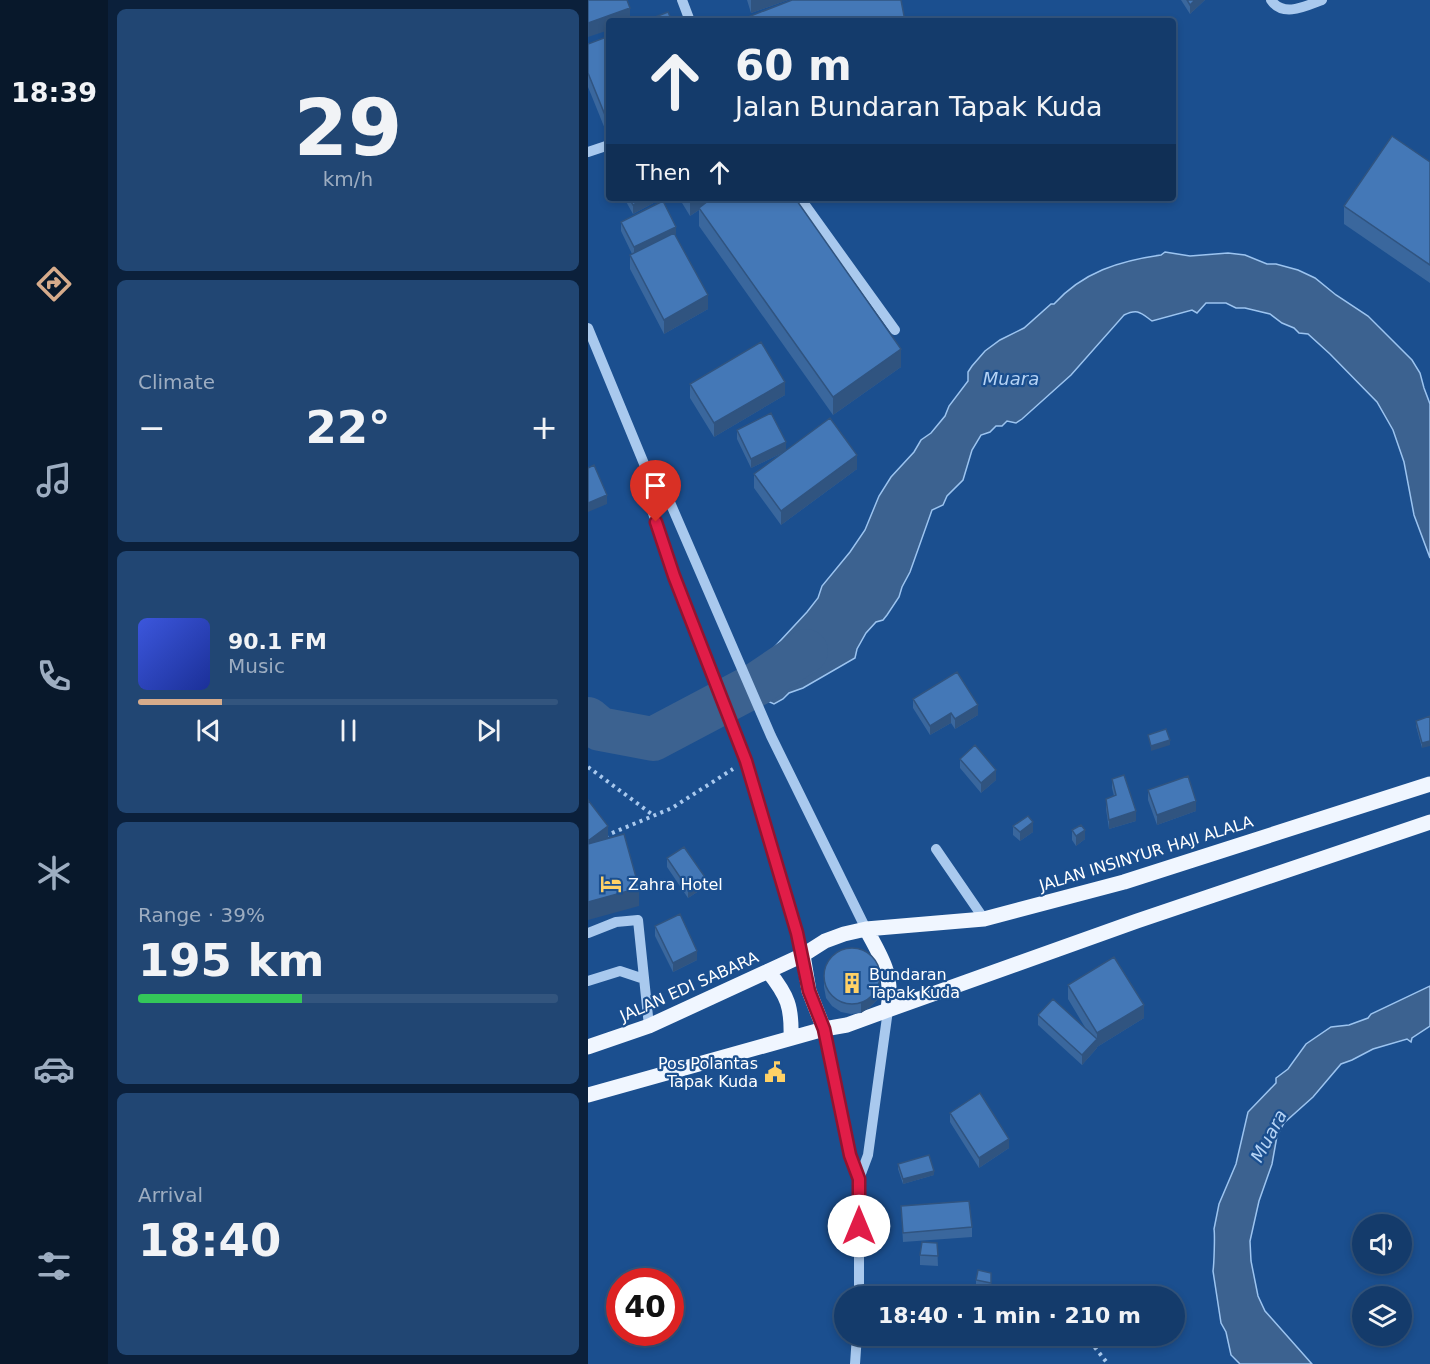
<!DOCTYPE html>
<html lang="en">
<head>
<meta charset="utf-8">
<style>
  body { margin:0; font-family:"DejaVu Sans",sans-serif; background:#214673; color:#f1f3f6; height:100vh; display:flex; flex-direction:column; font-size:22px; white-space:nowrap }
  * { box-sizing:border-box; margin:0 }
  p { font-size:20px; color:#9dadc1 }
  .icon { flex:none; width:33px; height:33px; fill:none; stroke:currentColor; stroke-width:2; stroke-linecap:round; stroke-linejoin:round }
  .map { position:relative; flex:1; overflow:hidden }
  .drawer { display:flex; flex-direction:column; gap:9px; padding:9px; background:#0b203b; width:480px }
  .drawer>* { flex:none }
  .hud { position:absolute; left:18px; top:18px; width:570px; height:183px; border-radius:6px; box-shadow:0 3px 9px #0003,0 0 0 2px #33557e; background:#143b6b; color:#f1f3f6; overflow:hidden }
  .buttons { position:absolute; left:764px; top:1214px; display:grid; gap:12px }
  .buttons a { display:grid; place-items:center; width:60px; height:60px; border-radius:50%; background:#143b6b; box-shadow:0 3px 9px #0003,0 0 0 2px #33557e; font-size:30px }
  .speed { position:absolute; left:18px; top:1268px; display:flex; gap:12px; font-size:30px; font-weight:700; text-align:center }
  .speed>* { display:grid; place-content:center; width:78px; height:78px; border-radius:50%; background:#143b6b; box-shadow:0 3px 9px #0003,0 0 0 2px #33557e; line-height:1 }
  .speed .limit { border:9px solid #d22; background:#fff; color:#111 }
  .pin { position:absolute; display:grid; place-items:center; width:51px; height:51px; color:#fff; margin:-62px -26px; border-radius:50% 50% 50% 0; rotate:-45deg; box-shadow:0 0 6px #0007 }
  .pin .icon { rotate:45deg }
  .me { position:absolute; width:66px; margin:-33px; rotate:0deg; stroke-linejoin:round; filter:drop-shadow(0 0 4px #0008) }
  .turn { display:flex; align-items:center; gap:21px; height:126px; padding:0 30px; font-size:27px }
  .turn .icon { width:78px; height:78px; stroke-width:2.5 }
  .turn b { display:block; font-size:42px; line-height:51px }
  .then { display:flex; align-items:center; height:57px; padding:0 30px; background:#0003; gap:12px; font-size:22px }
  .big { font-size:45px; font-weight:700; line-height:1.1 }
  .drawer .widget { flex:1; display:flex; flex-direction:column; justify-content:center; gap:9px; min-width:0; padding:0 21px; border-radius:9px; background:#214673 }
  .drawer .dial { align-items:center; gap:0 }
  .dial b { font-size:78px; line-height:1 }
  .song { display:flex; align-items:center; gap:18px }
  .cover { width:72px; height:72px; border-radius:9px; background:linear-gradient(135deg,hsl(230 70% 55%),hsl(230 70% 35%)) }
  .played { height:6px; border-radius:3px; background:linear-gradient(90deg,#d6ab8b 20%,#33557e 20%) }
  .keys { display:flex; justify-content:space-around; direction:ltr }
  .heat { display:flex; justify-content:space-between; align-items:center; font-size:33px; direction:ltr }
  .charge { height:9px; border-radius:4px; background:linear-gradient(90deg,#34c759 39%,#33557e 0) }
  .trip { position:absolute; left:246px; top:1286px; width:351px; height:60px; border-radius:30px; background:#143b6b; box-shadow:0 3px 9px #0003,0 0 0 2px #33557e; font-weight:700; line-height:60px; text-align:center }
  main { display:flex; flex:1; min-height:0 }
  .tabs { display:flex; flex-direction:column; width:108px; justify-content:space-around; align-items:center; background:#08182b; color:#9dadc1 }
  .tabs .icon { width:42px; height:42px }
  .tabs .active { color:#d6ab8b }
  .tabs b { font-size:27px; color:#f1f3f6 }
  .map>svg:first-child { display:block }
  .water { fill:#3c6290; stroke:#9cc4f0; stroke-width:1.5 }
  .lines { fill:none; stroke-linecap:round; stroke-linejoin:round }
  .river { stroke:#3c6290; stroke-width:44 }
  .path { stroke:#a9c9ee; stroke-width:4; stroke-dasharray:3 4.5; stroke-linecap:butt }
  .minor { stroke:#a9c9ee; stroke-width:10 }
  .major { stroke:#f0f6ff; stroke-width:15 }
  .wall { fill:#3a679d }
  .shaded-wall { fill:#305480 }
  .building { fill:#4478b7; stroke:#305480; stroke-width:1.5 }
  .route-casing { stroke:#92132f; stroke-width:15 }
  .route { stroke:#e11d48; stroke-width:10 }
  .labels { text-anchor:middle; stroke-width:4.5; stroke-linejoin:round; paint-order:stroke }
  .street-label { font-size:16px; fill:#fff; stroke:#1b4f8f }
  .poi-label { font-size:16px; fill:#fff; stroke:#1b4f8f; text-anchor:start }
  .water-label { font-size:18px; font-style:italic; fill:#b5d3f5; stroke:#1b4f8f }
</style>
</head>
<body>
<main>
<nav class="tabs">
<b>18:39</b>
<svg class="icon active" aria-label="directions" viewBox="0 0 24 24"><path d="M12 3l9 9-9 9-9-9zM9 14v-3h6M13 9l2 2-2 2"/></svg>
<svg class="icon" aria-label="music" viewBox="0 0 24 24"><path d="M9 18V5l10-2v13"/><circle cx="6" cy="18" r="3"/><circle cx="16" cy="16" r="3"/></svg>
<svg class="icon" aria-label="phone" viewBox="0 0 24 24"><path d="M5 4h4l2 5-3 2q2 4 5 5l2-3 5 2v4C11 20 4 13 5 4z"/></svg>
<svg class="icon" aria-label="climate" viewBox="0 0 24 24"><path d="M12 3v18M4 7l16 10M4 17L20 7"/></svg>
<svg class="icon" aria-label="car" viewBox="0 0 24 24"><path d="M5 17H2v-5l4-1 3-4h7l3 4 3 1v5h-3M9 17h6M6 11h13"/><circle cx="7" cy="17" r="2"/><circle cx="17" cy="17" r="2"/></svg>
<svg class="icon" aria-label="filters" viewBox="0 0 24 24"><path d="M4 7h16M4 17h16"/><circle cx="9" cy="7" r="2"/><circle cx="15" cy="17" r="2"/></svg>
</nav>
<section class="drawer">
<div class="widget dial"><b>29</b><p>km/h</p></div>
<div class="widget"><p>Climate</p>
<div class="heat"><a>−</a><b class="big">22°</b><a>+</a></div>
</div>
<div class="widget">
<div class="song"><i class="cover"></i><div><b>90.1 FM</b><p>Music</p></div></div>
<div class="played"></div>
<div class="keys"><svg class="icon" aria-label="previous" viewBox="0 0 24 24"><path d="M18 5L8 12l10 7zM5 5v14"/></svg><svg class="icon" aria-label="pause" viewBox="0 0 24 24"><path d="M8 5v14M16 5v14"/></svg><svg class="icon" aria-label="next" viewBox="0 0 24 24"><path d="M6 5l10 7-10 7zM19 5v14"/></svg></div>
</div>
<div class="widget"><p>Range · 39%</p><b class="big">195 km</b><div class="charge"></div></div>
<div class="widget"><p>Arrival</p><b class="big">18:40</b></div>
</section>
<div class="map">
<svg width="842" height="1364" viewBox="0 0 842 1364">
  <rect width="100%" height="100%" fill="#1b4f8f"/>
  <path class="water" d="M 577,252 L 602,256 L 640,253 L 657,255 L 679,264 L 688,264 L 710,270 L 727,278 L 748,295 L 780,316 L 824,360 L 832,373 L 836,388 L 842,404 L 842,558 L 826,515 L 816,462 L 805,430 L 789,402 L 742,354 L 720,334 L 711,333 L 706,328 L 694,323 L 682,314 L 657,308 L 648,308 L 638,303 L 618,303 L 609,313 L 604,310 L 564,321 C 553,313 550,308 536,315 L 483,375 L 434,419 L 428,423 L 419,421 L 414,426 L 408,426 L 402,432 L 393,435 L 384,450 L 375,480 L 359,496 L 355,505 L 344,510 L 322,572 L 314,587 L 311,597 L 299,615 L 295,620 L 288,622 L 278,633 L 269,649 L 267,658 L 215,688 L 201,693 L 195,699 L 186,704 L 175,699 L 165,670 L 219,612 L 230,598 L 234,586 L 262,552 L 277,530 L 291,496 L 303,477 L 326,452 L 333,440 L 343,433 L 357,416 L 361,406 L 380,381 L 380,372 L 384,366 L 397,351 L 412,340 L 436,328 L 463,304 L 466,304 C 495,272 531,261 573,255 Z
    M 842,986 L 842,1026 L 824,1038 L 823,1042 L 819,1039 L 785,1049 L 764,1060 L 753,1064 L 725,1097 L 696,1123 L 689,1136 L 684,1164 L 671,1201 L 662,1241 L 663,1261 L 670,1296 L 677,1311 L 724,1364 L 652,1364 L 643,1355 L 638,1332 L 633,1323 L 625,1271 C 626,1265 627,1235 626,1229 L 631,1204 L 648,1164 L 660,1112 L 688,1083 L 688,1078 L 700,1069 L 718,1044 L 743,1027 L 761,1025 L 780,1018 L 783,1014 Z"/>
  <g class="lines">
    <path class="river" d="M 0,719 L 12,729 L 65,739 L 169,684 L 218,651"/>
    <path class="path" d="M 0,767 L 65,815
      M 17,836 L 84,808 L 145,769
      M 488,1335 L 505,1345 L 520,1364"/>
    <path class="minor" d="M 94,0 L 102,21
      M 683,0 C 695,18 718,6 734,0
      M 0,152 L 21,145
      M 212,198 L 307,330
      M 0,328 L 59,471 L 81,500 L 183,736 L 278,929
      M 59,471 L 62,504 L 86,577 L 158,761 L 215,955
      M 348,849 L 396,919
      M 0,933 L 28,922 L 50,920 L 61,1026
      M 0,981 L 32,971 L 56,979
      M 236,1029 L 262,1155 L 271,1179 L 271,1296
      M 271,1179 L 280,1155 L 300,1010
      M 267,1364 L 269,1335"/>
    <path class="major" d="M 278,929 C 295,960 305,974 300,1010
      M 215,955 L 221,991 L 236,1029
      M 180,971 C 200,996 204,1007 203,1038
      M 0,1047 L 61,1026 L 215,955 L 237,941 L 256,934 L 278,929 L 396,919 L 536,882 L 842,784
      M 0,1095 L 236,1029 L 259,1025 L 300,1010 L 549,921 L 842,822"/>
  </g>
  <path class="wall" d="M 159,0 L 200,0 L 163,13 Z
    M 593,0 L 617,0 L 602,14 Z
    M 21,36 L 17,129 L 0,87 L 0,44 Z
    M 842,162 L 842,283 L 756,224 L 756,206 Z
    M 36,198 L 71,198 L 71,200 L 45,214 Z
    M 91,198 L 207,198 L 313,367 L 245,415 L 111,226 L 111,210 L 102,216 Z
    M 33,222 L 88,236 L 120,309 L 76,334 L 42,269 L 42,255 L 44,254 L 33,231 Z
    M 102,384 L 197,395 L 126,437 L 102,398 Z
    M 149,430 L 198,450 L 269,469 L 193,525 L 166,488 L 166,474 L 194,453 L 163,468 L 149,439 Z
    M 325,699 L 390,715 L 367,729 L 363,723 L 342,735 L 325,708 Z
    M 842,716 L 834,748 L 828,726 L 828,721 Z
    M 372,759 L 408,780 L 393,793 L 372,768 Z
    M 524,779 L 548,821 L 521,829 L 518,809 L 518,799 L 526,796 L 524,788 Z
    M 560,790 L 608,811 L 569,825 L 560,800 Z
    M 425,826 L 445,832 L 432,841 L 425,835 Z
    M 484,830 L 497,839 L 488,846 L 484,840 Z
    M 79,858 L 117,887 L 100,898 L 79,867 Z
    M 67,926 L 109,960 L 85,972 L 67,936 Z
    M 236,978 L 292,990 L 289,1000 L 282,1007 L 273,1013 L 263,1014 L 253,1012 L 244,1006 L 238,998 L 236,987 Z
    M 480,985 L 556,1018 L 509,1047 L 509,1046 L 509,1048 L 494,1065 L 450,1025 L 450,1015 L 498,1029 L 480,999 Z
    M 362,1113 L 421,1148 L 391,1168 L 362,1122 Z
    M 310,1164 L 346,1175 L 315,1184 L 310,1169 Z
    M 313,1206 L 384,1227 L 384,1237 L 315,1242 Z
    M 349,1243 L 350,1266 L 332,1265 L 332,1255 Z
    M 403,1273 L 403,1292 L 388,1290 L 388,1280 Z"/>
  <path class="shaded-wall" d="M 163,0 L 200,0 L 163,13 Z
    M 607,0 L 617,0 L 602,14 L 602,5 Z
    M 42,8 L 42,21 L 21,21 L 21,30 L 0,37 L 0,23 Z
    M 21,114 L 21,128 L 17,129 L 17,115 Z
    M 58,198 L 71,198 L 71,200 L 45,214 L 45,205 Z
    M 108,198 L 129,198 L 111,208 L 111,210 L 102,216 L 102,202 Z
    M 88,227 L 88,236 L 46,257 L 46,247 Z
    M 120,295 L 120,309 L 76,334 L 76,320 Z
    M 313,349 L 313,367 L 245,415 L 245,397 Z
    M 197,382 L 197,395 L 126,437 L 126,423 Z
    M 198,442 L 198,451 L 163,468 L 163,459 Z
    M 269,455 L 269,469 L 193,525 L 193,511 Z
    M 19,495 L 19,504 L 0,512 L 0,503 Z
    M 390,705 L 390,715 L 367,729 L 367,719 Z
    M 363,713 L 363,723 L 342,735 L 342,726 Z
    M 582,740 L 582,745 L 563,751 L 563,746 Z
    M 842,741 L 842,746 L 834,748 L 834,743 Z
    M 408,770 L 408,780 L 393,793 L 393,783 Z
    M 608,801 L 608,811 L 569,825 L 569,815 Z
    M 548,811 L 548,821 L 521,829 L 521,820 Z
    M 445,822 L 445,832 L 432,841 L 432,832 Z
    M 20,826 L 20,840 L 0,855 L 0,841 Z
    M 497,830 L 497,839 L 488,846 L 488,836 Z
    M 117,877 L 117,887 L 100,898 L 100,889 Z
    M 51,888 L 51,906 L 0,920 L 0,902 Z
    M 109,951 L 109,960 L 85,972 L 85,963 Z
    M 292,980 L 292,990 L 289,1000 L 282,1007 L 273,1013 L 273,1003 Z
    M 556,1005 L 556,1018 L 509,1047 L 509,1033 Z
    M 509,1039 L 509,1048 L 494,1065 L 494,1055 Z
    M 421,1139 L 421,1148 L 391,1168 L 391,1158 Z
    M 346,1171 L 346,1175 L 315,1184 L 315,1179 Z"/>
  <path class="building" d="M 0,0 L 39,0 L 42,8 L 0,23 Z
    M 204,0 L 313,0 L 317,21 L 160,21 L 160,17 Z
    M 599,0 L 607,0 L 602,5 Z
    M 80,12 L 84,21 L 57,21 Z
    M 21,36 L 21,114 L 17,115 L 0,73 L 0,44 Z
    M 804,136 L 842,162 L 842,265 L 756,206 Z
    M 41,198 L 58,198 L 45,205 Z
    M 100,198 L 108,198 L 102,202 Z
    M 124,198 L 207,198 L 313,349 L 245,397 L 111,208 Z
    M 75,201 L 88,227 L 46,247 L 33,222 Z
    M 86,233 L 120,295 L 76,320 L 42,255 Z
    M 173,342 L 197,382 L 126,423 L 102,384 Z
    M 183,413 L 198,442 L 163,459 L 149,430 Z
    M 242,418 L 269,455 L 193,511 L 166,474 Z
    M 6,465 L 19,495 L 0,503 L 0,468 Z
    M 369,672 L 390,705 L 367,719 L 363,713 L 342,726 L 325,699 Z
    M 842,716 L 842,741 L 834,743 L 828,721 Z
    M 578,729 L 582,740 L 563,746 L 560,735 Z
    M 387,745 L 408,770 L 393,783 L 372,759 Z
    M 536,775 L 548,811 L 521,820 L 518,799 L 528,795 L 524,779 Z
    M 600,776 L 608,801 L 569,815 L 560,790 Z
    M 0,800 L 20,826 L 0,841 Z
    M 440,816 L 445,822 L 432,832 L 425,826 Z
    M 493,825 L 497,830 L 488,836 L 484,830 Z
    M 36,834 L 51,888 L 0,902 L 0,844 Z
    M 96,847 L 117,877 L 100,889 L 79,858 Z
    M 92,914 L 109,951 L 85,963 L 67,926 Z
    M236 976a28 28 0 1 1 56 0a28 28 0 1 1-56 0Z
    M 526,957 L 556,1005 L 509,1033 L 480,985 Z
    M 465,999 L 509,1039 L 494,1055 L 450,1015 Z
    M 392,1093 L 421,1139 L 391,1158 L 362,1113 Z
    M 341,1155 L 346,1171 L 315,1179 L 310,1164 Z
    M 381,1201 L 384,1227 L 315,1233 L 313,1206 Z
    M 334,1242 L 349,1243 L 350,1256 L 332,1255 Z
    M 390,1270 L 403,1273 L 403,1283 L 388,1280 Z"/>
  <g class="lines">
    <defs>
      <path id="route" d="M 68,522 L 86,576 L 158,761 L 209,933 L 221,991 L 236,1029 L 262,1155 L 271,1179 L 271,1226"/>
    </defs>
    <use href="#route" class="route-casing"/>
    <use href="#route" class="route"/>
  </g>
  <defs>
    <symbol id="hotel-bare" viewBox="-9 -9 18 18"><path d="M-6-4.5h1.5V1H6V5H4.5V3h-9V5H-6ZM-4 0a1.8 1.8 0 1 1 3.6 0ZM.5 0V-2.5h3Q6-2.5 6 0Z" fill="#ffd166" stroke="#1b4f8f" stroke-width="2.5" paint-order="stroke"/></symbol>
    <symbol id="building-bare" viewBox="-9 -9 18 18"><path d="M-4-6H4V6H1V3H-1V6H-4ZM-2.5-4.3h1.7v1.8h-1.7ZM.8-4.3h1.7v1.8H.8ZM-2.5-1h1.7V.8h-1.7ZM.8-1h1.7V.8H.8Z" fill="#ffd166" stroke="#1b4f8f" stroke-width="2.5" paint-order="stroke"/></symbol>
    <symbol id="civic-bare" viewBox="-9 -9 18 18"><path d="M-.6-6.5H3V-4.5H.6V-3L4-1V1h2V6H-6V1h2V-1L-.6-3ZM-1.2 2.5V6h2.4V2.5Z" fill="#ffd166" stroke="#1b4f8f" stroke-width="2.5" paint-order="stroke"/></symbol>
  </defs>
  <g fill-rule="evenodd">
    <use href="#hotel-bare" x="8" y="869" width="30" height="30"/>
    <use href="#building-bare" x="249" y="968" width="30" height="30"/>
    <use href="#civic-bare" x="172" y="1057" width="30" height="30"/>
  </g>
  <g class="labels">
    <g class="street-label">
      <text transform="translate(558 853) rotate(-17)" y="6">JALAN INSINYUR HAJI ALALA</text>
      <text transform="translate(101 986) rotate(-24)" y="6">JALAN EDI SABARA</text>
    </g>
    <g class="poi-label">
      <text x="40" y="890">Zahra Hotel</text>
      <text x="281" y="980">Bundaran<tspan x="281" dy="18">Tapak Kuda</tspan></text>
      <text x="170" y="1069" text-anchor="end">Pos Polantas<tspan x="170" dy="18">Tapak Kuda</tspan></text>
    </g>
    <g class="water-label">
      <text x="423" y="385">Muara</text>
      <text transform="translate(681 1136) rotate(-62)" y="6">Muara</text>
    </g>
  </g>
</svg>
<div class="buttons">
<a><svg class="icon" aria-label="sound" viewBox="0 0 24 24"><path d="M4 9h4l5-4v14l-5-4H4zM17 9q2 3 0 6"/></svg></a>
<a><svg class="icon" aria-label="layers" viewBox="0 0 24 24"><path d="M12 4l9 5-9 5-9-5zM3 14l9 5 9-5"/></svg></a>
</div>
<div class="speed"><div class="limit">40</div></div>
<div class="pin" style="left:68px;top:522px;background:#d93025"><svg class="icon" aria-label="arrive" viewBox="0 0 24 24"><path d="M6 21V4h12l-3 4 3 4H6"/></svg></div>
<svg class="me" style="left:271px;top:1226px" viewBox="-20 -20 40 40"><circle r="19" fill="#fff"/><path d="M0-13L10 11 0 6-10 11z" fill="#e11d48"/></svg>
<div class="trip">18:40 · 1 min · 210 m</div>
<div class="hud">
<div class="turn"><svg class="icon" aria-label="ahead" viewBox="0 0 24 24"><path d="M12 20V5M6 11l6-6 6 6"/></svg><div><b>60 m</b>Jalan Bundaran Tapak Kuda</div></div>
<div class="then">Then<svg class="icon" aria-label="ahead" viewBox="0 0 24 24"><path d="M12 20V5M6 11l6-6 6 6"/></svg></div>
</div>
</div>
</main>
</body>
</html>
